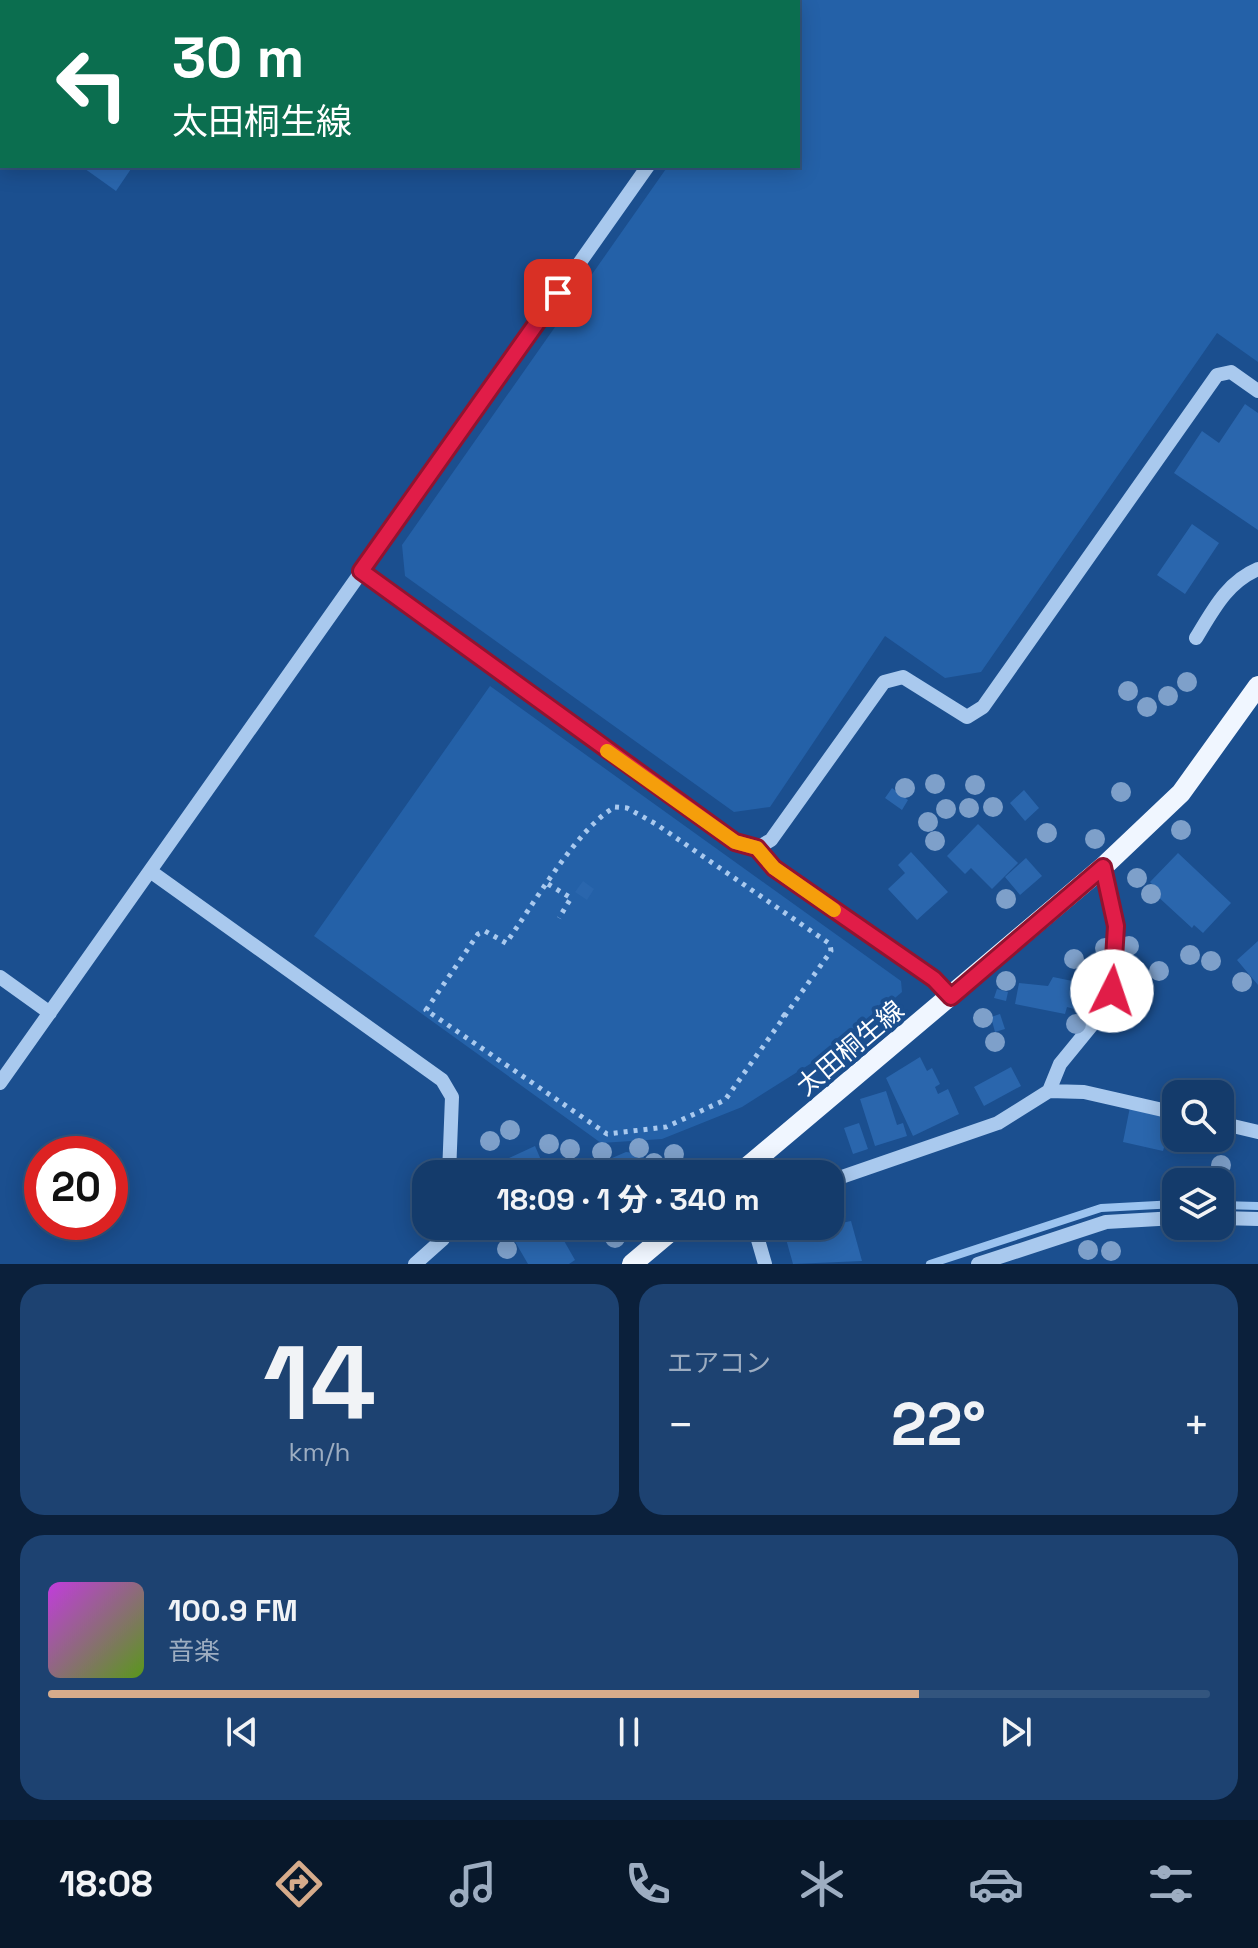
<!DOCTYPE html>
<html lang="ja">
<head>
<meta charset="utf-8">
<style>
  body { margin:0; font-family:"Space Grotesk","Noto Sans JP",sans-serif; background:#1d4271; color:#f1f3f6; height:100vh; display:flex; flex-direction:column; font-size:30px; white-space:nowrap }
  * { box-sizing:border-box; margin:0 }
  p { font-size:26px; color:#9dadc1 }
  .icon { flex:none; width:44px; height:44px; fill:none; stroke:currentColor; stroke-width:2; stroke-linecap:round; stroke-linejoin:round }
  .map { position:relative; height:1264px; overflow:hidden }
  .sheet { display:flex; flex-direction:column; gap:20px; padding:20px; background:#0b203b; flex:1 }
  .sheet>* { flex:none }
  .guide { position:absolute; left:0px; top:0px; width:800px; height:168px; box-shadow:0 4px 20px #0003,0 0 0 2px #33557e; background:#0b6e4f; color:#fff; overflow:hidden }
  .fabs { position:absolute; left:1162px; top:1080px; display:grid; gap:16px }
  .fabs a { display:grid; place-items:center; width:72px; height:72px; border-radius:16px; background:#143b6b; box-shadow:0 4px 20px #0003,0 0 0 2px #33557e; font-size:40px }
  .speed { position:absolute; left:24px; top:1136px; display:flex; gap:16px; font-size:40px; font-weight:700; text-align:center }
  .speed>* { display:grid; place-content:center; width:104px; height:104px; border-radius:50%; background:#143b6b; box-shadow:0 4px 20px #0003,0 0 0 2px #33557e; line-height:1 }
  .speed .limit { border:12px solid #d22; background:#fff; color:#111 }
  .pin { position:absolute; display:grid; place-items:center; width:68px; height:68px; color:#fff; margin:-34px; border-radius:16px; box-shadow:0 4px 12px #0006 }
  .me { position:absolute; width:88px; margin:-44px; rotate:4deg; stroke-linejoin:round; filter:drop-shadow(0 0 6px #0008) }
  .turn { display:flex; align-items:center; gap:28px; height:168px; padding:0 40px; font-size:36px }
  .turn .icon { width:104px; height:104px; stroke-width:2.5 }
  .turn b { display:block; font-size:56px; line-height:68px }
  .big { font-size:60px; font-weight:800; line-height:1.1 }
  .sheet .card { flex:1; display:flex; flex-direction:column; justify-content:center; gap:12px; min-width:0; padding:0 28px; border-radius:24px; background:#1d4271 }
  .sheet .dial { align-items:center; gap:0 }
  .dial b { font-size:104px; line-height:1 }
  .song { display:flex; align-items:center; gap:24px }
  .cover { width:96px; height:96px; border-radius:12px; background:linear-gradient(135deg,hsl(290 70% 55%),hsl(90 70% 35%)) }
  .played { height:8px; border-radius:4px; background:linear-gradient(90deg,#d6ab8b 75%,#33557e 75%) }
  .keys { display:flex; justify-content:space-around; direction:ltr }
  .heat { display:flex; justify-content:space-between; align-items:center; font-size:44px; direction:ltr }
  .sheet .tiles { flex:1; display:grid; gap:20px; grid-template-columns:1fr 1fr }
  .card:last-child { grid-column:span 2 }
  .trip { position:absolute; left:412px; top:1160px; width:432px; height:80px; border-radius:24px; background:#143b6b; box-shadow:0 4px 20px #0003,0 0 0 2px #33557e; font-weight:800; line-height:80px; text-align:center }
  .tab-bar { display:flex; height:128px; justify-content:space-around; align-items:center; background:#08182b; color:#9dadc1 }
  .tab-bar .icon { width:56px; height:56px }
  .tab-bar .current { color:#d6ab8b }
  .tab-bar b { font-size:36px; color:#f1f3f6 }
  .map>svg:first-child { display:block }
  .green { fill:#2461a8 }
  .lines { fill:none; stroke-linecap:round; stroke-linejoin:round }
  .stream { stroke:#9cc4f0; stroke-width:8 }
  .building { fill:#2a66ad }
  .path { stroke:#a9c9ee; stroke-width:5; stroke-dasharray:4 6; stroke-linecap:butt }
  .minor { stroke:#a9c9ee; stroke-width:14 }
  .major { stroke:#f0f6ff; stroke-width:20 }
  .tree { fill:#7ea0ca }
  .route-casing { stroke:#92132f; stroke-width:20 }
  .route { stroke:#e11d48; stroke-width:14 }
  .slow { stroke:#f59e0b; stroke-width:14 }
  .labels { text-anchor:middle; stroke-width:8; stroke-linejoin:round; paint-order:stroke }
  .street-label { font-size:26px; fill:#fff; stroke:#1b4f8f }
</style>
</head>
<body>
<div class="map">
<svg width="1258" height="1264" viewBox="0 0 1258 1264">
  <rect width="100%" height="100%" fill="#1b4f8f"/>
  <path class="green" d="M 563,0 L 735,0 L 566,2 Z
    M 785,0 L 1258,0 L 1258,362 L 1217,333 L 981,672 L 945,678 L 885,636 L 770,807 L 734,812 L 405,576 L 402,545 L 668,166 L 798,166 L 798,2 Z
    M 490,686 L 901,981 L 902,992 L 837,1047 L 742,1107 L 662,1139 L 601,1143 L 314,936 Z"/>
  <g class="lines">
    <path class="stream" d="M 1220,1205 L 1258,1206
      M 930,1264 L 1101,1208 L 1176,1204"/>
  </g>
  <path class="building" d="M 81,166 L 133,166 L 116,191 Z
    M 1245,404 L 1258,413 L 1258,530 L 1174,473 L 1202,431 L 1219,443 Z
    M 1192,524 L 1219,543 L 1185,594 L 1157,575 Z
    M 892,788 L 908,800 L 902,810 L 885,798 Z
    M 1024,790 L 1039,808 L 1025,821 L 1010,803 Z
    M 978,824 L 1018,863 L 992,889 L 971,868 L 965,874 L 947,856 Z
    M 911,852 L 948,892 L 917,920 L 888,889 L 905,873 L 898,865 Z
    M 1178,853 L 1231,903 L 1203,933 L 1194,925 L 1192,928 L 1155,894 L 1159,891 L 1150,882 Z
    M 1026,858 L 1042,876 L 1020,895 L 1005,877 Z
    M 583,881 L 594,889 L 587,900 L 575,892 Z
    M 1258,941 L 1258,985 L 1237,960 Z
    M 1053,977 L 1082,983 L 1074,1009 L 1067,1007 L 1065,1014 L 1015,1004 L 1019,983 L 1048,986 Z
    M 997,989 L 1008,992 L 1006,1001 L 994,998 Z
    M 1000,1014 L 1005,1029 L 995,1032 L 991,1017 Z
    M 920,1057 L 927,1071 L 932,1068 L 940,1084 L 935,1087 L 938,1094 L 948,1089 L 959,1114 L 913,1136 L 886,1078 Z
    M 1011,1067 L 1021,1086 L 984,1106 L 974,1087 Z
    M 886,1091 L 897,1125 L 903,1123 L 907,1136 L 875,1146 L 860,1099 Z
    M 1130,1107 L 1176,1118 L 1174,1146 L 1165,1144 L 1163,1151 L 1123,1142 Z
    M 859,1123 L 868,1149 L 853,1154 L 844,1128 Z
    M 535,1146 L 547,1174 L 498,1174 L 494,1165 Z
    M 626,1152 L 642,1154 L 652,1174 L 575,1174 Z
    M 851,1221 L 862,1261 L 793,1264 L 786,1239 L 823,1229 L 825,1235 L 829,1234 L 827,1226 Z
    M 506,1226 L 568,1226 L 559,1232 L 575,1260 L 569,1264 L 528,1264 Z
    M 763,1226 L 775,1226 L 776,1231 L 765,1234 Z"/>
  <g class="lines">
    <path class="path" d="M 615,807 L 627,808 L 656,824 L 830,944 L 831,951 L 725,1100 L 666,1127 L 607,1134 L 426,1010 L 478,934 L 485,931 L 506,943 C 532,907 577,828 615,807 Z
      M 548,884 L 571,898 L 559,918
      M 782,1014 L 789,1019"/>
    <path class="minor" d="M 763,2 L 765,0
      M 361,571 L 735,842 L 757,848 L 771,840 L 884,682 L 903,677 L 967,717 L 983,707 L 1217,375 L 1231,372 L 1258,391
      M 1196,638 C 1213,610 1227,582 1258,569
      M 757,848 L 774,868 L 934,979 L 951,997
      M 150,871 L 442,1080 L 452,1097 L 449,1174
      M 0,977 L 50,1013
      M 0,1083 L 648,166
      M 1049,1091 L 1060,1064 L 1105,1009 L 1112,991 L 1116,926 L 1103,867
      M 1220,1123 L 1258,1132
      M 830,1181 L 998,1123 L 1049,1091 L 1084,1092 L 1176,1113
      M 1220,1218 L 1258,1219
      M 754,1226 L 765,1264
      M 415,1264 L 443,1239 L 447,1226
      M 978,1264 L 1106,1222 L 1176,1218"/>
    <path class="major" d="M 739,1174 L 1103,867 L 1181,793 L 1258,686
      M 632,1264 L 677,1226"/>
  </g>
  <g class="tree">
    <circle cx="1187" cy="682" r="10"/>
    <circle cx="1128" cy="691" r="10"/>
    <circle cx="1168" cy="696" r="10"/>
    <circle cx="1147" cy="707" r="10"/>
    <circle cx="935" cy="784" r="10"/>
    <circle cx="975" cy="785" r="10"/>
    <circle cx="905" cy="788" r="10"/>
    <circle cx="1121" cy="792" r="10"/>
    <circle cx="993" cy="807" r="10"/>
    <circle cx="969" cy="808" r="10"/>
    <circle cx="946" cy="809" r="10"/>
    <circle cx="928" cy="822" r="10"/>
    <circle cx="1181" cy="830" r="10"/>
    <circle cx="1047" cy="833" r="10"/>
    <circle cx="1095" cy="839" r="10"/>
    <circle cx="935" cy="841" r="10"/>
    <circle cx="1137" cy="878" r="10"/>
    <circle cx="1151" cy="894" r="10"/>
    <circle cx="1006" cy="899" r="10"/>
    <circle cx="1129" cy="946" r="10"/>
    <circle cx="1105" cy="948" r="10"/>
    <circle cx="1190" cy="955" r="10"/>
    <circle cx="1074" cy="959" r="10"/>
    <circle cx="1211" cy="961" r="10"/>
    <circle cx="1159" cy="971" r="10"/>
    <circle cx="1006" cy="981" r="10"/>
    <circle cx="1242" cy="982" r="10"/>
    <circle cx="1101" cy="989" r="10"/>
    <circle cx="983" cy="1018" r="10"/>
    <circle cx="1076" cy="1024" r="10"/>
    <circle cx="995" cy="1042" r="10"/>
    <circle cx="510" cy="1130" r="10"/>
    <circle cx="490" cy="1141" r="10"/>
    <circle cx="549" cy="1144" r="10"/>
    <circle cx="639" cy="1148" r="10"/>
    <circle cx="570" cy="1149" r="10"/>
    <circle cx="602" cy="1152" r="10"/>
    <circle cx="674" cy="1154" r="10"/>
    <circle cx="654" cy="1163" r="10"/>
    <circle cx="1221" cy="1165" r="10"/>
    <circle cx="615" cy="1238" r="10"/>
    <circle cx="507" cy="1249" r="10"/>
    <circle cx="1088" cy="1250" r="10"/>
    <circle cx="1111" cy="1251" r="10"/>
  </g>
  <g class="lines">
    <defs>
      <path id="route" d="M 558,293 L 361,571 L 735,842 L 757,848 L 774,868 L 934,979 L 951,997 L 1103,867 L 1116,926 L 1112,991"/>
    </defs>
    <use href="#route" class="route-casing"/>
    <use href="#route" class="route"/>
    <path class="slow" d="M 607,751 L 735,842 L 757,848 L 774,868 L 834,910"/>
  </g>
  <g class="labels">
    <g class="street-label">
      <text transform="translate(850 1048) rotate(-40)" y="9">太田桐生線</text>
    </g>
  </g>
</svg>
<div class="fabs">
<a><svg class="icon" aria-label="search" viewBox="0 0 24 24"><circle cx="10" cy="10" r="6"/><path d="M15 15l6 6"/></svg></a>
<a><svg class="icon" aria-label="layers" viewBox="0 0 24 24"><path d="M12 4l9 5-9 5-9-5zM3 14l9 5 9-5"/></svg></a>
</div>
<div class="speed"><div class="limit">20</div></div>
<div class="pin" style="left:558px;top:293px;background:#d93025"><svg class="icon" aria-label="arrive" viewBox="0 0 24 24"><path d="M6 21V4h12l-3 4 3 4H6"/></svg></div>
<svg class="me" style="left:1112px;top:991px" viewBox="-20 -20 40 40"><circle r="19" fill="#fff"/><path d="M0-13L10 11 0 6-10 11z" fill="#e11d48"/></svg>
<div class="trip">18:09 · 1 分 · 340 m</div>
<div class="guide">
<div class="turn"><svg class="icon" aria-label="left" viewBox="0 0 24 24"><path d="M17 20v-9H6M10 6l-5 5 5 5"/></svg><div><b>30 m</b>太田桐生線</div></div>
</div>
</div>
<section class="sheet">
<div class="tiles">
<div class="card dial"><b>14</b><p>km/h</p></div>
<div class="card"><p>エアコン</p>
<div class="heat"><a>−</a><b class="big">22°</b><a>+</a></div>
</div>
<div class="card">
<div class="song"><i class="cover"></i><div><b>100.9 FM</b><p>音楽</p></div></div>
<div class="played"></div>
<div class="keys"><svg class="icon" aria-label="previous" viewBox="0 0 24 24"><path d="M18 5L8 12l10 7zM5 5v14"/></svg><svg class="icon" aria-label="pause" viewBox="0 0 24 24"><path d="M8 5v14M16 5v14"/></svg><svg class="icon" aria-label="next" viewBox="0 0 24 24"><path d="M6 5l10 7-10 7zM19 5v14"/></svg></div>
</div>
</div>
</section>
<nav class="tab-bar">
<b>18:08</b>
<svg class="icon current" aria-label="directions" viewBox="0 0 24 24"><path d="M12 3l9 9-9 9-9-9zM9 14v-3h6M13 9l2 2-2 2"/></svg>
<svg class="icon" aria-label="music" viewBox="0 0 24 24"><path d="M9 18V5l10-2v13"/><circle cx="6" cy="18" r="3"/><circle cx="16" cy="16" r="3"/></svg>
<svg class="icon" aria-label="phone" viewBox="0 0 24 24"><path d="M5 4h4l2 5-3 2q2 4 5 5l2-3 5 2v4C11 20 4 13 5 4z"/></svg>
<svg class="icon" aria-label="climate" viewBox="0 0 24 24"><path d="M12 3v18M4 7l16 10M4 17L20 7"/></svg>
<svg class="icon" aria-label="car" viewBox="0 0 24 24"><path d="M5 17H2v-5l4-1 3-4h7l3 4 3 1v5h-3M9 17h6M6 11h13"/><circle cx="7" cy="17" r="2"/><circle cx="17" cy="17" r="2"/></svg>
<svg class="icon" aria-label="filters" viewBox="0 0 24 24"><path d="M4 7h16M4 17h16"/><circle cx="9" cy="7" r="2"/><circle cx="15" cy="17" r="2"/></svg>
</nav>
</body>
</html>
